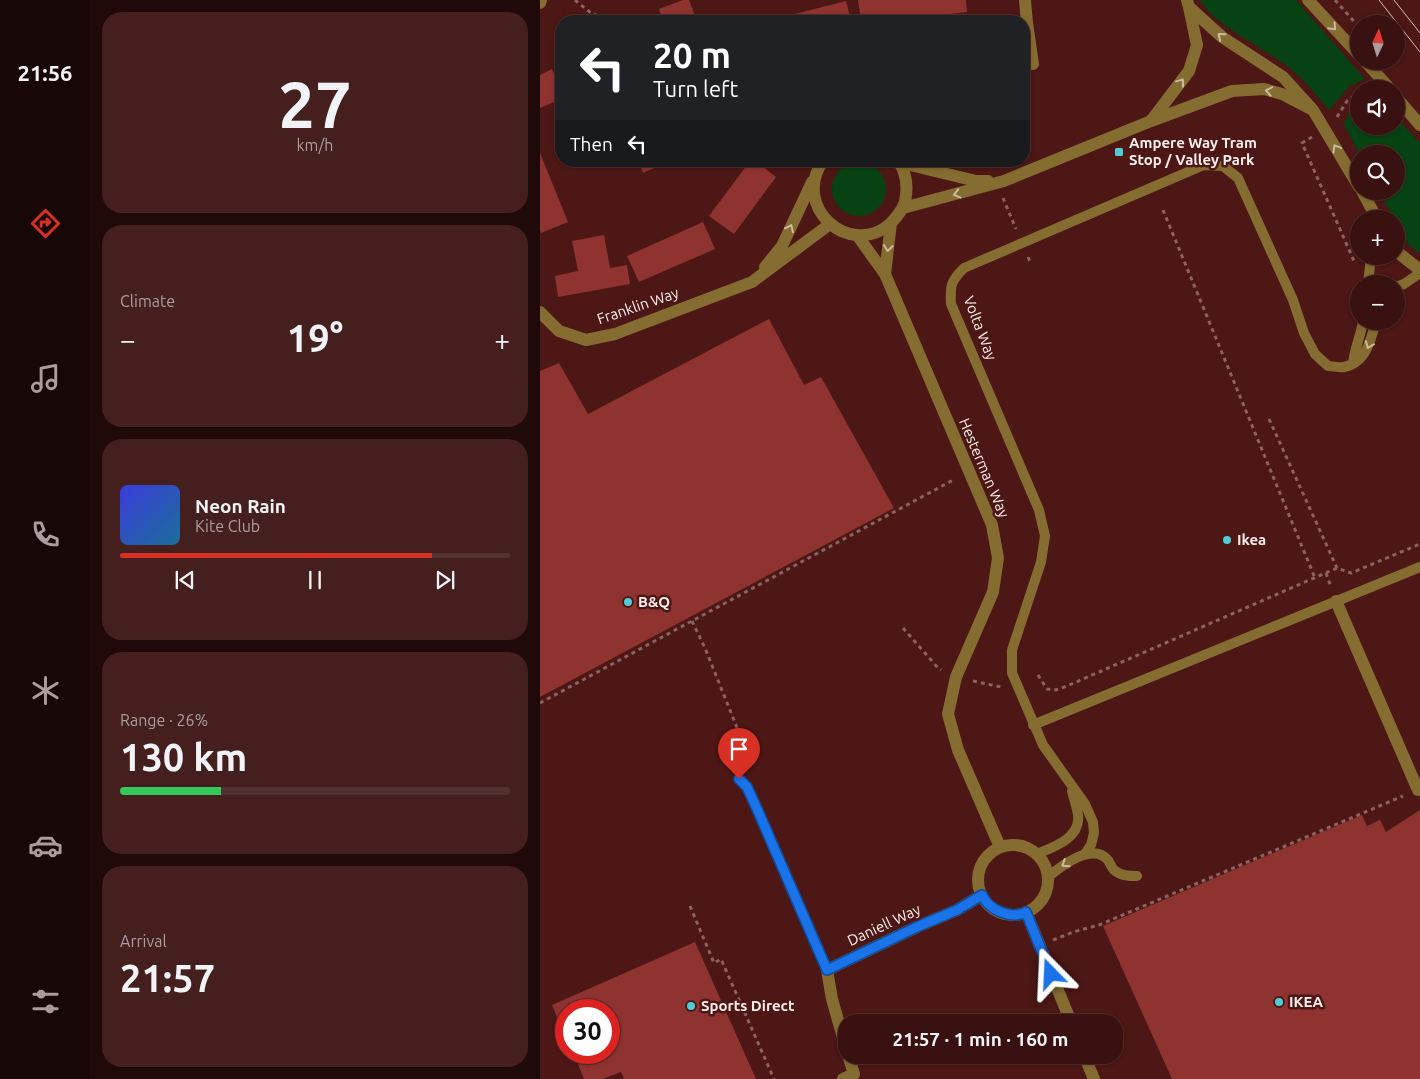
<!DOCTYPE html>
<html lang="en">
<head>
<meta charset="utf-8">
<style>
  body { margin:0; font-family:Ubuntu,sans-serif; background:#441f1e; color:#f1f3f6; height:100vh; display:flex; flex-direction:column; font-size:19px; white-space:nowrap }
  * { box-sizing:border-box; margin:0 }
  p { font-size:16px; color:#ab9d9f }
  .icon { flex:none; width:28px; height:28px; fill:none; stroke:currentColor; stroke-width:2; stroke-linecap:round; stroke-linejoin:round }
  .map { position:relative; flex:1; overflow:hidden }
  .side { display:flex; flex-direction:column; gap:12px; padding:12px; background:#1f0909; width:450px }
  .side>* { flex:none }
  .banner { position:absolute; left:15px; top:15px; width:475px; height:152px; border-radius:20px; box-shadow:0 1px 4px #0004,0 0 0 1px #533130; background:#202124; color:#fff; overflow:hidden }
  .needle { width:32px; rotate:4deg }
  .controls { position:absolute; left:810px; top:15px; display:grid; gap:10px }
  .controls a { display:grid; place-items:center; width:55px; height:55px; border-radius:50%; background:#391110; box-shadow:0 1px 4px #0004,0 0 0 1px #533130; font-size:25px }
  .speed { position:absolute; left:15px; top:999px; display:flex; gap:10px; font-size:25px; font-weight:700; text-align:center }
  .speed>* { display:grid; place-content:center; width:65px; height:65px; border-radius:50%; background:#391110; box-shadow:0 1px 4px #0004,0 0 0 1px #533130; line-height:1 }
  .speed .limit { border:8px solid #d22; background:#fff; color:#111 }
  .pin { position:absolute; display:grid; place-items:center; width:42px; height:42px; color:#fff; margin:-51px -21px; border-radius:50% 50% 50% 0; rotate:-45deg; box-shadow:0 0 5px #0007 }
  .pin .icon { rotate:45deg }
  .me { position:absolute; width:55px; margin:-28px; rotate:339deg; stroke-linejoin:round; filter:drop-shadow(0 0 4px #0008) }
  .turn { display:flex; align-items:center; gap:18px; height:105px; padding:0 15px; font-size:22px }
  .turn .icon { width:65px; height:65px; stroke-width:2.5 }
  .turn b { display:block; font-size:35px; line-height:42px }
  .then { display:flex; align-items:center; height:48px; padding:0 15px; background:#0003; gap:10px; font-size:19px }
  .big { font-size:38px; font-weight:700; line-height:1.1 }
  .side .card { flex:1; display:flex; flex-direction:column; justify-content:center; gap:8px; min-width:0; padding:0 18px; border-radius:20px; background:#441f1e }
  .side .dial { align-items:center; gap:0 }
  .dial b { font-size:65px; line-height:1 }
  .song { display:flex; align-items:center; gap:15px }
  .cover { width:60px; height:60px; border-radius:8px; background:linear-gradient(135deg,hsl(240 70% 55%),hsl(200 70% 35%)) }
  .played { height:5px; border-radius:2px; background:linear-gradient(90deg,#d93025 80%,#533130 80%) }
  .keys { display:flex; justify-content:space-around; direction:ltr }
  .heat { display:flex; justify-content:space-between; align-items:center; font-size:28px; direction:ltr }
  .charge { height:8px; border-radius:4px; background:linear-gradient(90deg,#34c759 26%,#533130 0) }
  .trip { position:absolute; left:298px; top:1014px; width:285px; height:50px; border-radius:20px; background:#391110; box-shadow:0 1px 4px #0004,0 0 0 1px #533130; font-weight:700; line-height:50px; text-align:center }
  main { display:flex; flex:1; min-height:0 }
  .tab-bar { display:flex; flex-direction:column; width:90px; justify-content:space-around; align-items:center; background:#170706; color:#ab9d9f }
  .tab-bar .icon { width:35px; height:35px }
  .tab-bar .on { color:#d93025 }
  .tab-bar b { font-size:22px; color:#f1f3f6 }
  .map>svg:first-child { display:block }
  .green { fill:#074212 }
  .building { fill:#8f3330 }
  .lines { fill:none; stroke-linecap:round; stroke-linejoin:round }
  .path { stroke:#8a6361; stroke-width:3; stroke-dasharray:4 4; stroke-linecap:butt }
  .service { stroke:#856c31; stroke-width:10 }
  .pedestrian { stroke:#856c31; stroke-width:12 }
  .minor { stroke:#856c31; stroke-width:12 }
  .tertiary { stroke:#856c31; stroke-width:12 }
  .tram { stroke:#d4bebc; stroke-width:1 }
  .oneway { stroke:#ccbaa1 }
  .route-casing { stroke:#114b97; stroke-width:12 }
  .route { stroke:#1a73e8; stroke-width:9 }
  .poi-dot { fill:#52cbd9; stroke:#4c1715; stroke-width:2 }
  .labels { text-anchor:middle; stroke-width:5; stroke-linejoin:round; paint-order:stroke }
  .poi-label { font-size:15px; font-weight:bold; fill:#fceeec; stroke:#4c1715; text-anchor:start }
  .street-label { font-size:15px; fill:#fceeec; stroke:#4c1715 }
</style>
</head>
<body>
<main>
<nav class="tab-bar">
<b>21:56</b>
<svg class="icon on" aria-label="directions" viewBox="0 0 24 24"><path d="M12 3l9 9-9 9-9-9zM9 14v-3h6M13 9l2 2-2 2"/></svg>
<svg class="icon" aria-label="music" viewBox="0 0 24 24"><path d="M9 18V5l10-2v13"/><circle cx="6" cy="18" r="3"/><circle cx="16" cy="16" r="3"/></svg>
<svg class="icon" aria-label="phone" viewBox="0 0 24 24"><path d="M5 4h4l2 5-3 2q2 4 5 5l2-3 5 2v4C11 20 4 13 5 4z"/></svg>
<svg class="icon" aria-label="climate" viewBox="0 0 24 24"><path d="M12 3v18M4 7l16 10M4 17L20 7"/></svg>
<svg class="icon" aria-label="car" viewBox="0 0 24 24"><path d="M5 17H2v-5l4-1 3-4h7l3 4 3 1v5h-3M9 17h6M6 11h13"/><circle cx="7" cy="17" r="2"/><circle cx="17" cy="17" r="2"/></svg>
<svg class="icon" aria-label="filters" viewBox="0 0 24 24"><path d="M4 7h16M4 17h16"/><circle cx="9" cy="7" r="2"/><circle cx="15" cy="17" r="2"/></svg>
</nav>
<section class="side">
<div class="card dial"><b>27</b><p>km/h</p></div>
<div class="card"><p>Climate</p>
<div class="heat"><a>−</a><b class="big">19°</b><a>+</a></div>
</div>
<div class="card">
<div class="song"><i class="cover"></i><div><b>Neon Rain</b><p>Kite Club</p></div></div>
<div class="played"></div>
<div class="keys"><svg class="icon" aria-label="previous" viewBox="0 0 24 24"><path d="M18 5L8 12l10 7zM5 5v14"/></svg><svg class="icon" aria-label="pause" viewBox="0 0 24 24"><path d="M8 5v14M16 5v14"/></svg><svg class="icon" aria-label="next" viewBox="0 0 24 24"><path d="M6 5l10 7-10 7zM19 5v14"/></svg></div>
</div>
<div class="card"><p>Range · 26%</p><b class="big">130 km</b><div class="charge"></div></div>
<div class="card"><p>Arrival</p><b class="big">21:57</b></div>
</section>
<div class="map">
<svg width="880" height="1079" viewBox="0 0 880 1079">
  <rect width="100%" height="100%" fill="#4c1715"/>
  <path class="green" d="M 660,0 L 756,0 L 825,79 L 810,86 L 789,110 C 776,94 763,78 746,65 C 721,46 675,26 660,0 Z
    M 819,101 L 819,126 L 856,126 L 856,117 L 880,143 L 880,253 C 869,248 856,231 856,219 L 854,219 L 839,191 L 856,191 L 856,154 L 819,154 L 804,124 L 811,108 Z
    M292 189a27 27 0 1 1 54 0a27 27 0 1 1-54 0Z"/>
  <path class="building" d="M 143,0 L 149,0 L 157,21 L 123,21 L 119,9 Z
    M 318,0 L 426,0 L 427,12 L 353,21 L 321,21 Z
    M 306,1 L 311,21 L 227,21 Z
    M 12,69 L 21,91 L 21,99 L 0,108 L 0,75 Z
    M 0,153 L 28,222 L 1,233 L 0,230 Z
    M 99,161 L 130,161 L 103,173 Z
    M 210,161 L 215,161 L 236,177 L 194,234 L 169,216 Z
    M 163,222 L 175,249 L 99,282 L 87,256 Z
    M 64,235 L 70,268 L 87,265 L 90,284 L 18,297 L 15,276 L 38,271 L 32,241 Z
    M 229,319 L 264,385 L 281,377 L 354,508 L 0,697 L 0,371 L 19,363 L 48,414 Z
    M 880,810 L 880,1079 L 632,1079 L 563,926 L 822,815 L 827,826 L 840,820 L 846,832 Z
    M 155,942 L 216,1079 L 84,1079 L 81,1072 L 63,1079 L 44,1079 L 33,1052 L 69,1052 L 69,1010 L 26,1010 L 26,1038 L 12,1005 Z"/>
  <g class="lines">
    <path class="path" d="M 35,0 L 52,14 L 76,21
      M 795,0 L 819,27
      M 797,117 L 807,101 L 819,92
      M 772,137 L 762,143 L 814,261
      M 463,198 L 476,229
      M 623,210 L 775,578
      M 488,257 L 491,264
      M 729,419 L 797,568
      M 786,573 L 791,587
      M 152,621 L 165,648 L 204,745 L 201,764
      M 363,628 L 398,668 L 401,670
      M 498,675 L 507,689 L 516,690 L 527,686 L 797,568 L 811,573 L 880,544
      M 433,681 L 461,687
      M 0,703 L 415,479
      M 150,906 L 174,963 L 181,959 L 234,1079
      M 513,940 L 533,932 L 559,925 L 863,796"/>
    <path class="service" d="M 828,284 L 831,256
      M 856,287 L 864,284 L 880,273
      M 813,364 C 814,349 821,336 823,321
      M 493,725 L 880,567
      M 199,779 L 207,787 L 218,811 L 287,970
      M 497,854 C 514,847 541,838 538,815 C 537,807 534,799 532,791
      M 544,855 L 551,845 L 554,833 L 553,822 L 545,804 L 503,745 L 472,673 L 472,650 L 501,562 L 505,536 L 499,510 L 411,304 C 410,285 411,281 424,268 L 664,165 L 683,166 L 698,178 L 753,300 L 764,333 L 775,354 L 788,366 C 793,366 799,368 804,367 C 826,363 831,340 836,321
      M 508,877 C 521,866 552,842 568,860 C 570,863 571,867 574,870 C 581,876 589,876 597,876"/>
    <path class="pedestrian" d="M 796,601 L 878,790"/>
    <path class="minor" d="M 0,3 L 1,0
      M 484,23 L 487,23 L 485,0
      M 487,23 L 493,64
      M 611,121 L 649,71 L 657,45 L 649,7
      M 283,161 C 251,206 309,259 350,224 C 357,217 362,211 365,202 C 368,187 367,173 358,161
      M 358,162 L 436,181 L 448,181
      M 363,208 L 464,181 L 611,121 L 692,91 L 724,89 L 742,94 L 771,109
      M 317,235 L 345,274 L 452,525 L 458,558 L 453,592 L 416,677 L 408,714 L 418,750 L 460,847
      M 225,267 L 242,246 L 272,182
      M 345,274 L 351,223
      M 0,312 L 19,331 L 46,340 L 75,334 L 212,282 L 290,224
      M438 880a35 35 0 1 1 70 0a35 35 0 1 1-70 0Z
      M 486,912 L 531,1022
      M 306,1048 L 292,999 L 287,970 L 379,926 L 417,910 L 442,895
      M 544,1055 L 554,1079
      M 303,1079 L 314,1074 L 308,1055"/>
    <path class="tertiary" d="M 647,0 L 649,7 L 682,37 L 743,77 L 773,110 L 819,187
      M 768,0 L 819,55
      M 825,61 L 850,89
      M 856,97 L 880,125
      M 822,191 L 837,219
      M 856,251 L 880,270"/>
    <path class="tram" d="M 839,0 L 880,52
      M 854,0 L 880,33"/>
  </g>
  <defs><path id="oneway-chevron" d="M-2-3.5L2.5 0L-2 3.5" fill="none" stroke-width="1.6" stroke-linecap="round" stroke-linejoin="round" transform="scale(1.25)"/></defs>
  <g class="oneway">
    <use href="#oneway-chevron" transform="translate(793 27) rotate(47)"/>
    <use href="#oneway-chevron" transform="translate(681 36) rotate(-141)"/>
    <use href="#oneway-chevron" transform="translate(641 82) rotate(-53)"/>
    <use href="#oneway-chevron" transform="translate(729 91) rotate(-169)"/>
    <use href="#oneway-chevron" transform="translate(796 148) rotate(-121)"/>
    <use href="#oneway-chevron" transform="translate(417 194) rotate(165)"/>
    <use href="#oneway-chevron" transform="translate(250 228) rotate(-65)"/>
    <use href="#oneway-chevron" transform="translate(348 248) rotate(97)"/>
    <use href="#oneway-chevron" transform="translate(829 345) rotate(111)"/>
    <use href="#oneway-chevron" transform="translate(525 864) rotate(147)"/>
  </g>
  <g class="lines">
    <defs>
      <path id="route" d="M 199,779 L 207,787 L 218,811 L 287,970 L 379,926 L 417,910 L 442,895 C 449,910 471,920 486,912 L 511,974"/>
    </defs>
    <use href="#route" class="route-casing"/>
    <use href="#route" class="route"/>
  </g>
  <g class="poi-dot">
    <rect x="574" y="147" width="10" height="10" rx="2.5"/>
    <circle cx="687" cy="540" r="5"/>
    <circle cx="88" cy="602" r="5"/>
    <circle cx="739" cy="1002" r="5"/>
    <circle cx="151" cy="1006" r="5"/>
  </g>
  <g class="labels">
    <g class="poi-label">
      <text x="589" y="148">Ampere Way Tram<tspan x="589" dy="17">Stop / Valley Park</tspan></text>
      <text x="697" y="545">Ikea</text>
      <text x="98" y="607">B&amp;Q</text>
      <text x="749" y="1007">IKEA</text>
      <text x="161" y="1011">Sports Direct</text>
    </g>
    <g class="street-label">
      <text transform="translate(98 306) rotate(-19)" y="5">Franklin Way</text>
      <text transform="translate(440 328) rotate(69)" y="5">Volta Way</text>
      <text transform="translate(444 468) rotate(67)" y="5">Hesterman Way</text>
      <text transform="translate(344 925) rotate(-25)" y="5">Daniell Way</text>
    </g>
  </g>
</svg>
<div class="controls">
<a><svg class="needle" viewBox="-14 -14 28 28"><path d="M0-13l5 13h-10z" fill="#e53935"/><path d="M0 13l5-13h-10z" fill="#ab9d9f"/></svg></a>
<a><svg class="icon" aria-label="sound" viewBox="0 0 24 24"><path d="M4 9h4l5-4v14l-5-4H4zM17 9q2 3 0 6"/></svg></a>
<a><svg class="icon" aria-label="search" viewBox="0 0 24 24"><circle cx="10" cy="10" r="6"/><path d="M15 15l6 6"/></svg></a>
<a>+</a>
<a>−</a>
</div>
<div class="speed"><div class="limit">30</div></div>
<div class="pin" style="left:199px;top:779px;background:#d93025"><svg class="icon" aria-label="arrive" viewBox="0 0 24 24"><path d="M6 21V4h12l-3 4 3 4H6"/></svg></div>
<svg class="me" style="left:511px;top:974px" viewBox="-20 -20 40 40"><path d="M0-17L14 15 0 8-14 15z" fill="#1a73e8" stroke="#fff" stroke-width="4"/></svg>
<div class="trip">21:57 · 1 min · 160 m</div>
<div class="banner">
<div class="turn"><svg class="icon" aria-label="left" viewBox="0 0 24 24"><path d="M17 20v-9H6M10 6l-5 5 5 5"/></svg><div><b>20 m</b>Turn left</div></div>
<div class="then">Then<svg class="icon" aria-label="left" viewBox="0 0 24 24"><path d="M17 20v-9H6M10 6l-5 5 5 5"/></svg></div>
</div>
</div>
</main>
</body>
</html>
